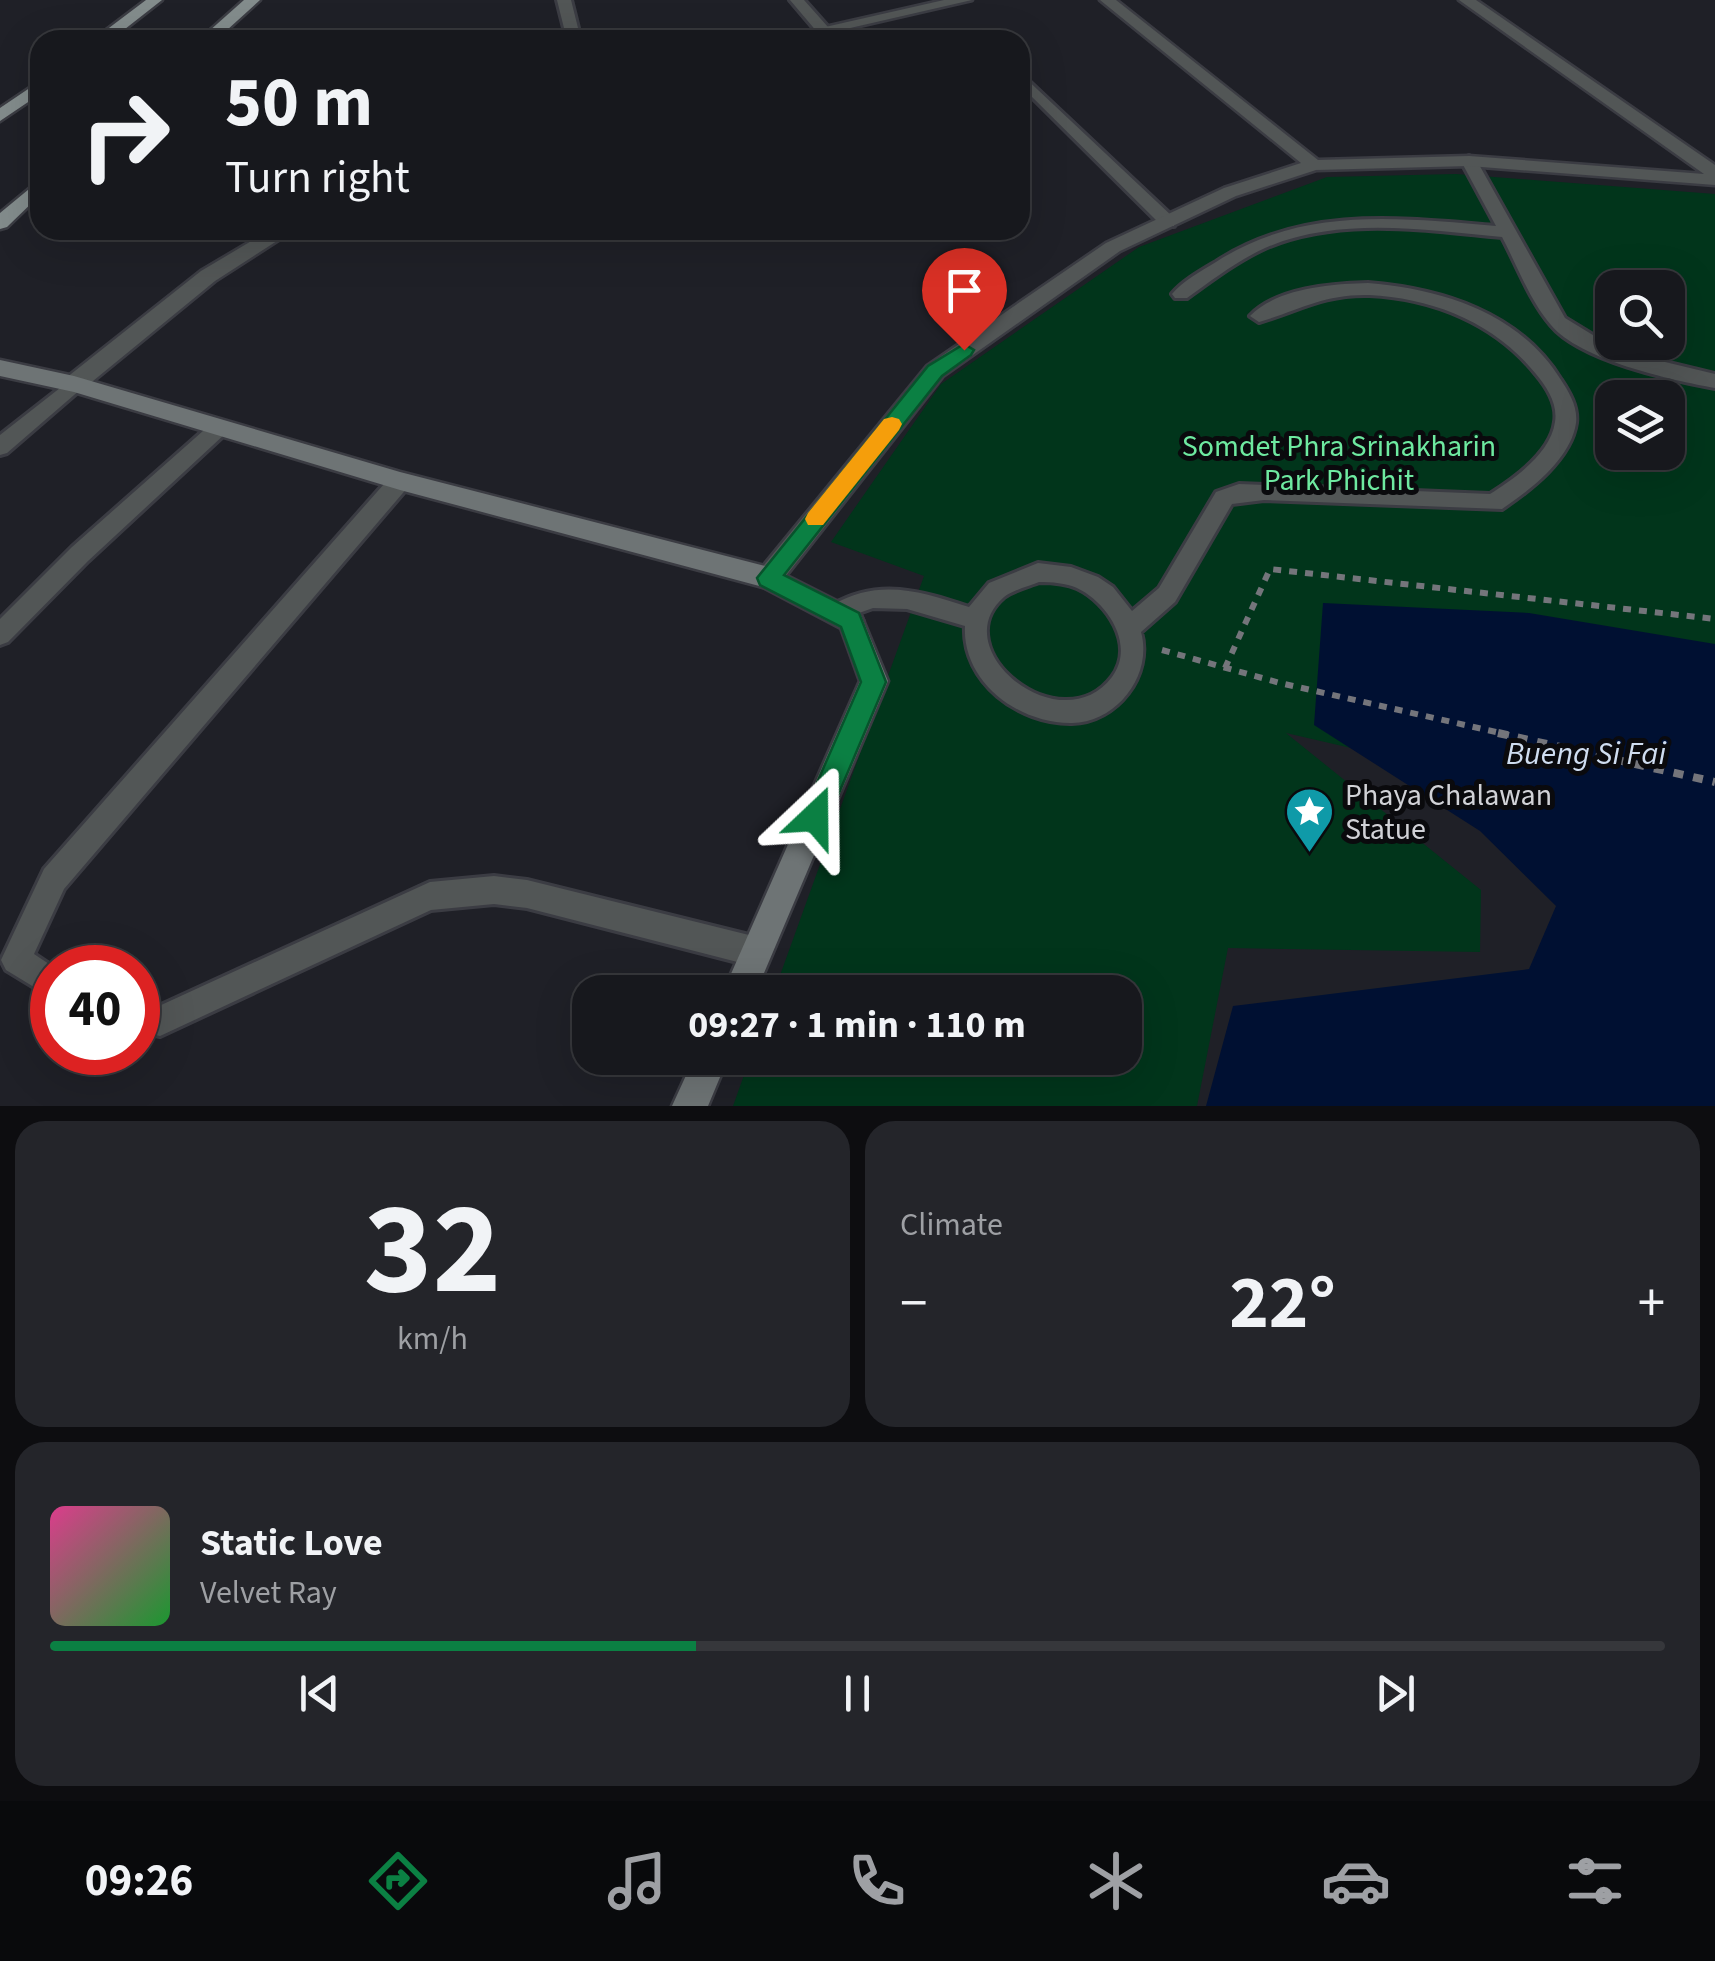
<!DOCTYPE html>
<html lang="en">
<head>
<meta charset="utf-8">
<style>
  body { margin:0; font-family:"Source Sans 3",sans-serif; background:#24252a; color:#f1f3f6; height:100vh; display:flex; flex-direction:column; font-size:38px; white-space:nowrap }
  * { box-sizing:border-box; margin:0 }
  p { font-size:32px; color:#9ea0a4 }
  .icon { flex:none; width:55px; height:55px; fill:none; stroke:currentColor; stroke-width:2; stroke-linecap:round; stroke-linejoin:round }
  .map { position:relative; height:1106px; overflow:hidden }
  .panel { display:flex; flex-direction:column; gap:15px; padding:15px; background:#0d0d10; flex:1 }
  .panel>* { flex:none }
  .top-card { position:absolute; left:30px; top:30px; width:1000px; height:210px; border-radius:30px; box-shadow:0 10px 40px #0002,0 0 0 2px #36373b; background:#17181d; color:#f1f3f6; overflow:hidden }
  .buttons { position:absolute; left:1595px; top:270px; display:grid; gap:20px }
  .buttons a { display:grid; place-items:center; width:90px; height:90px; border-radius:20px; background:#17181d; box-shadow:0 10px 40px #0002,0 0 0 2px #36373b; font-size:50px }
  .speed { position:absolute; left:30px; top:945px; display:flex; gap:20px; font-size:50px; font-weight:700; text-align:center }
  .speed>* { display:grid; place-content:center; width:130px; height:130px; border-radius:50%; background:#17181d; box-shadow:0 10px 40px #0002,0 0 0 2px #36373b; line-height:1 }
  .speed .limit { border:15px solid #d22; background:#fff; color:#111 }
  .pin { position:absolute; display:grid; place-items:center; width:85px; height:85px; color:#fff; margin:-102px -42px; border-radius:50% 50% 50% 0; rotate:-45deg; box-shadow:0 0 10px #0007 }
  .pin .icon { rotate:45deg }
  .me { position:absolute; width:110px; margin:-55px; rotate:23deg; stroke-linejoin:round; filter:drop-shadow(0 0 8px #0008) }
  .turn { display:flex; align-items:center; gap:35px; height:210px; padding:0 30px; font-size:45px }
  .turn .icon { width:130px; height:130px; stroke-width:2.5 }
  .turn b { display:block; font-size:70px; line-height:85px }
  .big { font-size:75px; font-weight:700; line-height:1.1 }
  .panel .card { flex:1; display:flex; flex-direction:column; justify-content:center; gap:15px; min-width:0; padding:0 35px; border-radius:30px; background:#24252a }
  .panel .dial { align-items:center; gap:0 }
  .dial b { font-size:130px; line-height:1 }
  .song { display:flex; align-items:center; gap:30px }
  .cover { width:120px; height:120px; border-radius:15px; background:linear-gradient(135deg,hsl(330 70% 55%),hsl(130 70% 35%)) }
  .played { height:10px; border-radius:5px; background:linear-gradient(90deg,#0b8043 40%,#36373b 40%) }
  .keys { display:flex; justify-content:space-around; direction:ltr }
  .heat { display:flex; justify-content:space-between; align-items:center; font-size:55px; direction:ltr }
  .panel .tiles { flex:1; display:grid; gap:15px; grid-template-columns:1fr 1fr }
  .card:last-child { grid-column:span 2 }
  .trip { position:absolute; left:572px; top:975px; width:570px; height:100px; border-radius:30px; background:#17181d; box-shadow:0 10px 40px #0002,0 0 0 2px #36373b; font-weight:700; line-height:100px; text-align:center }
  .menu { display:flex; height:160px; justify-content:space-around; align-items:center; background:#090a0c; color:#9ea0a4 }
  .menu .icon { width:70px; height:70px }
  .menu .current { color:#0b8043 }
  .menu b { font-size:45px; color:#f1f3f6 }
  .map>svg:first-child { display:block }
  .green { fill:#01351b; fill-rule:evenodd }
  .water { fill:#001032 }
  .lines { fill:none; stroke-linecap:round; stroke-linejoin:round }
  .lane-casing { stroke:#3b3c43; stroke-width:6 }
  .street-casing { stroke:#3b3c43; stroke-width:5 }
  .secondary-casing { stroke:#3b3c43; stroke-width:5 }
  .primary-casing { stroke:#3b3c43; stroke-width:5 }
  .path-far1 { stroke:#74757b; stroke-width:6; stroke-dasharray:8 8; stroke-linecap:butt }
  .path { stroke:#74757b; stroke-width:8; stroke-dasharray:10 10; stroke-linecap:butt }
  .lane { fill:#525656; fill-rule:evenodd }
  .street { fill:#525656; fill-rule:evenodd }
  .secondary { fill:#6e7475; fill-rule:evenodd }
  .primary { fill:#838c8c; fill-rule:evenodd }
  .route { fill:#0b8043; stroke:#07532c; stroke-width:2.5 }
  .slow { fill:#f59e0b }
  .labels { text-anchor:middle; stroke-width:10; stroke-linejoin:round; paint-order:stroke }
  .park-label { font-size:30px; fill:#6ee9a0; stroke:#0a0a0d }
  .poi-label { font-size:30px; fill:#d1d2d7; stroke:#0a0a0d; text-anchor:start }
  .water-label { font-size:32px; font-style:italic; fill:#cfddf0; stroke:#0a0a0d }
</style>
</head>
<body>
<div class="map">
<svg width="1715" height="1106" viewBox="0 0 1715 1106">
  <rect width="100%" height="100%" fill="#1f2027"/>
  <path class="green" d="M 1456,174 L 1715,194 L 1715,832 L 1286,733 L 1481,890 L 1480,952 L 1228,948 L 1197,1106 L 733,1106 L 750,1058 L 1125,1058 L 1125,992 L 774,992 L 924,576 L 831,542 L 941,384 L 1139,247 L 1327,177 ZM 1612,288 L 1668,288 L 1668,342 L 1612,342 ZM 1612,398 L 1668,398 L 1668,452 L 1612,452 Z"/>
  <path class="water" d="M 1323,603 L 1529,613 L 1715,644 L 1715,1106 L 1206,1106 L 1233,1006 L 1529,969 L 1556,906 L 1480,831 L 1314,725 Z"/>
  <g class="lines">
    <defs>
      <path id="lane" d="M 557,0 L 571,0 L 581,40 L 567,40 Z
        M 790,0 L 804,0 L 828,27 L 828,33 L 818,33 Z
        M 1020,73 L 1174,218 L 1174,226 L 1162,226 L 1020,85 Z
        M 1469,156 L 1477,161 L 1565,318 L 1601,340 L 1640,356 L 1715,374 L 1715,388 C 1671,380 1580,360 1551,325 C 1530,301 1517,265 1502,237 C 1425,230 1339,216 1265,248 C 1237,261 1212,280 1187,298 L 1175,298 L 1172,294 C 1183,281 1201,271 1216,262 C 1302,206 1399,218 1496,226 L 1461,161 Z
        M 1368,283 C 1442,289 1520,313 1561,380 C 1569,392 1578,407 1576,423 C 1571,459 1530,490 1502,509 L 1264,500 L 1232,504 L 1175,602 L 1141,632 C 1153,675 1117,722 1072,723 C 1019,724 962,682 965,626 L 907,609 L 873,608 L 859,613 L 863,621 L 859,628 L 851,631 L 832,619 L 828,612 L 832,605 C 879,578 920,591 969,607 L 989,583 L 1038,563 L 1071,567 L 1098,577 L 1113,587 L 1132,611 L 1159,588 L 1216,492 L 1239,484 L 1490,494 C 1514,479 1551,453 1555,422 C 1558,404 1547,387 1536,374 C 1495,323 1433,298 1369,295 C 1323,294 1300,310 1259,322 L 1250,316 C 1277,288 1331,284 1368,283 ZM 1039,582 C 1052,582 1066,583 1077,588 C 1107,602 1136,645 1112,677 C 1061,744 943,649 1004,597 C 1013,590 1029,586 1039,582 Z
        M 74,377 L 84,384 L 81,389 L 7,453 L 0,455 L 0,435 Z
        M 219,420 L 229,428 L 226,433 L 88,561 L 8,642 L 0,645 L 0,619 L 72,547 L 212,423 Z
        M 400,473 L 411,481 L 408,487 L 64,889 L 34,954 L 55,968 L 52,998 L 6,970 L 1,960 L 44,869 L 392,475 Z
        M 494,876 L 527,880 L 757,937 L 767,942 L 772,952 L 767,962 L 757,967 L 527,908 L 494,904 L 431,910 L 160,1036 L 138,1031 L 138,1001 L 159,1006 L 430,882 Z"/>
      <path id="street" d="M 944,0 L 972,0 L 798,40 L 768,40 Z
        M 1100,0 L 1116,0 L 1318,160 L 1469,156 L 1704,174 L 1459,0 L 1476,0 L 1715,165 L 1715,185 L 1469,166 L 1316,170 L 1236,196 L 1120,251 L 943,376 L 778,586 L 769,589 L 760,586 L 756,578 L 760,570 L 927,366 L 1106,243 L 1224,188 L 1301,163 Z
        M 270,230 L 294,230 L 215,281 L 82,390 L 66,390 L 63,384 L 66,378 L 201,271 Z"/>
      <path id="secondary" d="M 0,360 L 74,376 L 400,472 L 769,567 L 860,613 L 888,681 L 756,992 L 723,992 L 860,681 L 841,628 L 763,587 L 400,490 L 74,392 L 0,376 Z
        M 694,1058 L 728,1058 L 708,1106 L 672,1106 Z"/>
      <path id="primary" d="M 146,0 L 162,0 L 111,40 L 93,40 Z
        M 244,0 L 260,0 L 216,40 L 199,40 Z
        M 40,81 L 40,94 L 0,121 L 0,108 Z
        M 40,180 L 40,195 L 7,227 L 0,229 L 0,213 Z"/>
    </defs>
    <use href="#lane" class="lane-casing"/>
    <use href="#street" class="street-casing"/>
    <use href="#secondary" class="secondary-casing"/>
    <use href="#primary" class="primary-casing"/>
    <path class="path-far1" d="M 1162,650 L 1280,683 L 1509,735
      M 1225,668 L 1270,569 L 1715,619"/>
    <path class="path" d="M 1498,733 L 1715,782"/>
    <use href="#lane" class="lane"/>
    <use href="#street" class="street"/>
    <use href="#secondary" class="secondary"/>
    <use href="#primary" class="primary"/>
  </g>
  <path class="route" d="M 964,344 L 974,350 L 971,355 L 942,376 L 784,575 L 859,613 L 886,682 L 825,826 L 815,830 L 806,826 L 802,817 L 861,682 L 841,627 L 760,585 L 757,578 L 928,366 Z"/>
  <path class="slow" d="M 892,417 L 899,419 L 902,424 L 899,430 L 823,525 L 808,525 L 805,519 L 808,513 L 884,419 Z"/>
  <defs>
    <symbol id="sight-pin" viewBox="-11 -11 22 30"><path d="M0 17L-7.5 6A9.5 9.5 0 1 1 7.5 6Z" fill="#0f9aa8" stroke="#0a0a0d"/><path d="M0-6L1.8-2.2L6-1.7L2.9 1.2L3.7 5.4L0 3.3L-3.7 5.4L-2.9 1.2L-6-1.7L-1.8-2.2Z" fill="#fff"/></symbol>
  </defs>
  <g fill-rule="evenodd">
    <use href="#sight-pin" x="1282" y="784" width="55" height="75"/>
  </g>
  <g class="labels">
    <g class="park-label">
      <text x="1339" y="456">Somdet Phra Srinakharin<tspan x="1339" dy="34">Park Phichit</tspan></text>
    </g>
    <g class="poi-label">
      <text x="1345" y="805">Phaya Chalawan<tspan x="1345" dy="34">Statue</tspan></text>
    </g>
    <g class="water-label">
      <text x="1586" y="764">Bueng Si Fai</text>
    </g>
  </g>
</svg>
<div class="buttons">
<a><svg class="icon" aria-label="search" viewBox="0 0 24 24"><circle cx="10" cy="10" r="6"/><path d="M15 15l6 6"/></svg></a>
<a><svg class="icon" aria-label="layers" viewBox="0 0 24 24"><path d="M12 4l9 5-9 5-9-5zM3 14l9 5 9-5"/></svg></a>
</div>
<div class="speed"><div class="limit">40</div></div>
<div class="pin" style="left:964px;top:350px;background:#d93025"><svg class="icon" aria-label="arrive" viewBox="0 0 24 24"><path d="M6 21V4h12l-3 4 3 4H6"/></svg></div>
<svg class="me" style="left:815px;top:817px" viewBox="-20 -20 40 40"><path d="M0-17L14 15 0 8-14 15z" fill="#0b8043" stroke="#fff" stroke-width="4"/></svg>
<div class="trip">09:27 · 1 min · 110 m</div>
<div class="top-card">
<div class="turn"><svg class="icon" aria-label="right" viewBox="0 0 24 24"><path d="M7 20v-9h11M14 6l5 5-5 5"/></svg><div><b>50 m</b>Turn right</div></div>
</div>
</div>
<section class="panel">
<div class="tiles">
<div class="card dial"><b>32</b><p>km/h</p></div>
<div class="card"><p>Climate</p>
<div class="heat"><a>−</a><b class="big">22°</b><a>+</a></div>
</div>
<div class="card">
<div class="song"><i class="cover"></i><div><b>Static Love</b><p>Velvet Ray</p></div></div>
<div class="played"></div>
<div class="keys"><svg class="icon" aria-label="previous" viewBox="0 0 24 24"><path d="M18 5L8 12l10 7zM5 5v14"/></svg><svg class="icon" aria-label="pause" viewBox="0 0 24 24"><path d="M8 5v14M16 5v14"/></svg><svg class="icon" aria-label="next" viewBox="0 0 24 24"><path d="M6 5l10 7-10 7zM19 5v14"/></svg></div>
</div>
</div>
</section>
<nav class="menu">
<b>09:26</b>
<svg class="icon current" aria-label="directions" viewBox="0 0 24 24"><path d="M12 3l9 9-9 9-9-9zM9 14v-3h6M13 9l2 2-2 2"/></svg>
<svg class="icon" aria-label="music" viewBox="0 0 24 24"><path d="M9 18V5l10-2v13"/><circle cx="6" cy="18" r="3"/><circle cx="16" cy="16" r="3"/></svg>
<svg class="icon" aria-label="phone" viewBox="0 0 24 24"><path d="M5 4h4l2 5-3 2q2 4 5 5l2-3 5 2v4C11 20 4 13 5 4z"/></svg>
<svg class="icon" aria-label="climate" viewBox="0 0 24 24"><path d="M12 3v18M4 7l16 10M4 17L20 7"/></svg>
<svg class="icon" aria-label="car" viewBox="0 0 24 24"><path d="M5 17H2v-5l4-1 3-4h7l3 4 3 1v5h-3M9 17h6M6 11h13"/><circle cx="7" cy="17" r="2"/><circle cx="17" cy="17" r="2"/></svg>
<svg class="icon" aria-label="filters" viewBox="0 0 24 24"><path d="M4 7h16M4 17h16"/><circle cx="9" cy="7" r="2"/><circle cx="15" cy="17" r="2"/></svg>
</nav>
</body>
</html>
